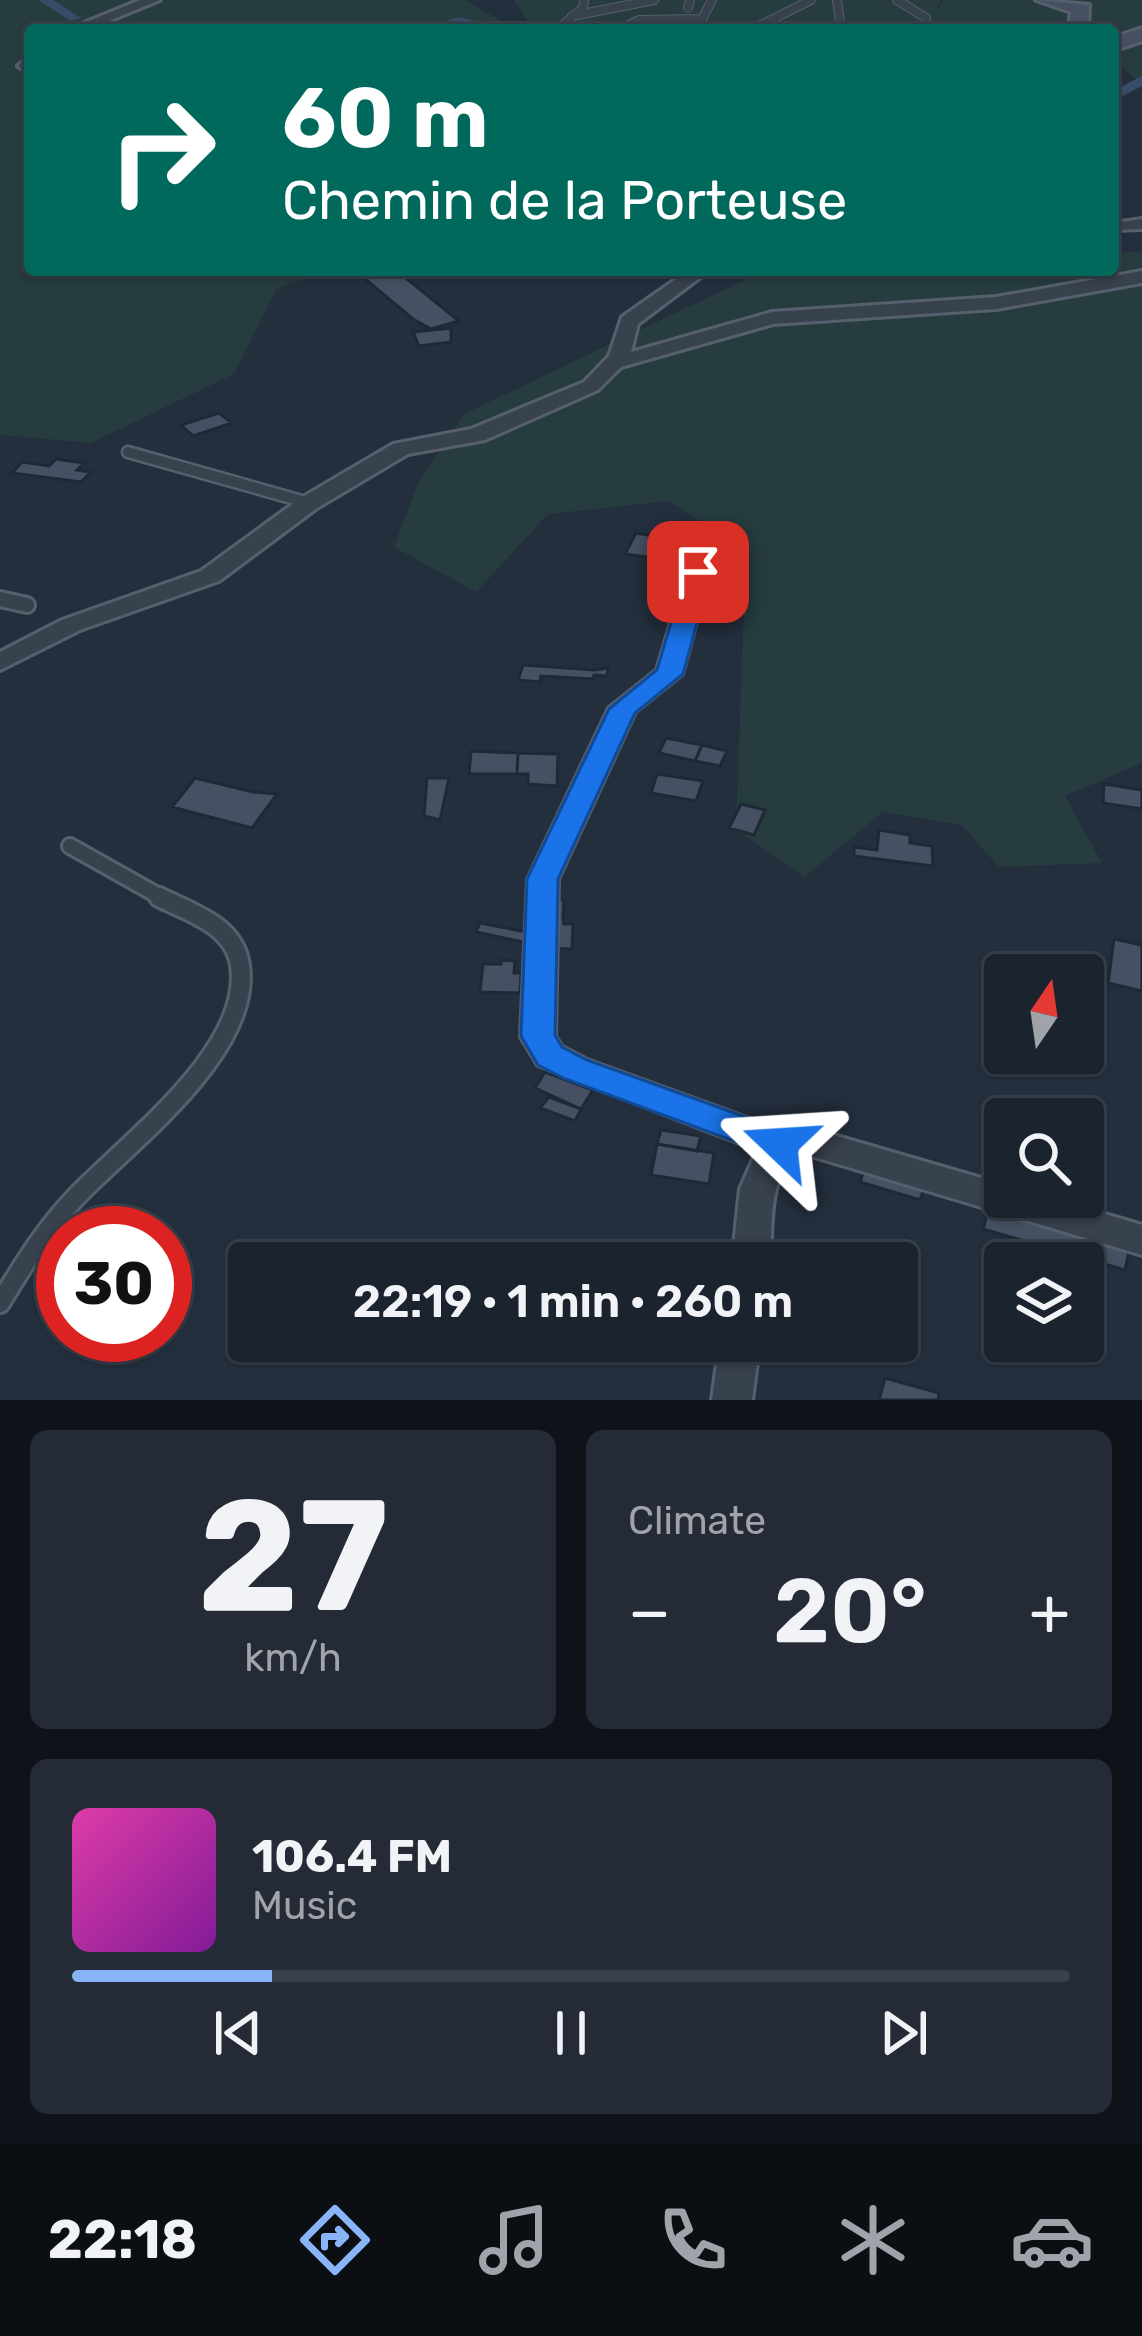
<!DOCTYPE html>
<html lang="en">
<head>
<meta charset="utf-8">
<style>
  body { margin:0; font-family:Rubik,sans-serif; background:#242b36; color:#f1f3f6; height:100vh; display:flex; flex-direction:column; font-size:45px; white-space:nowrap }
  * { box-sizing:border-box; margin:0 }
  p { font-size:39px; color:#a0a4aa }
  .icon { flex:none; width:66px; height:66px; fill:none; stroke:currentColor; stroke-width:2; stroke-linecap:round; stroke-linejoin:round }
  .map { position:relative; height:1400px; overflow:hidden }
  .details { display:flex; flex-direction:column; gap:30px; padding:30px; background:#0f1319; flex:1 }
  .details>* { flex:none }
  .hud { position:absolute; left:24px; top:24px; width:1095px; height:252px; border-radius:12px; box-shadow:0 3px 9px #0004,0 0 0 3px #39404a; background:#00695c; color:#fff; overflow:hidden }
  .needle { width:78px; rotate:13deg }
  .controls { position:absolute; left:984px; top:954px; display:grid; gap:24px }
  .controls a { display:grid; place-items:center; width:120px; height:120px; border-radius:12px; background:#1b232e; box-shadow:0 3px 9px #0004,0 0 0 3px #39404a; font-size:60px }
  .speed { position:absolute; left:36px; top:1206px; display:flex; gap:24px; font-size:60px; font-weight:700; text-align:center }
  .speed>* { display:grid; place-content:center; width:156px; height:156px; border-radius:50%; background:#1b232e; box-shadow:0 3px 9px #0004,0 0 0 3px #39404a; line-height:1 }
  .speed .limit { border:18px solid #d22; background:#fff; color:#111 }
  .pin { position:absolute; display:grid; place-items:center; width:102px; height:102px; color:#fff; margin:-51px; border-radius:24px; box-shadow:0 6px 18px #0006 }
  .me { position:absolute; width:132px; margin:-66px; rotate:290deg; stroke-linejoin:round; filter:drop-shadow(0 0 9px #0008) }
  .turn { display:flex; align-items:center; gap:42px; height:252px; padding:0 60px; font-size:54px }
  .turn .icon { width:156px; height:156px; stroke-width:2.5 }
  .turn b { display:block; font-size:84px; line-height:102px }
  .big { font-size:90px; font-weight:600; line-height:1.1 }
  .details .widget { flex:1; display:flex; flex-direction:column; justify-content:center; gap:18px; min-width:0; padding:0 42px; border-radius:18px; background:#242b36 }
  .details .dial { align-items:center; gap:0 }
  .dial b { font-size:156px; line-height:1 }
  .song { display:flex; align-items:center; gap:36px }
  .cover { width:144px; height:144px; border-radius:18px; background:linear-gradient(135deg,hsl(320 70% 55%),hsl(290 70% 35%)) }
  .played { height:12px; border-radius:6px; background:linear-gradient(90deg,#8ab4f8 20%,#39404a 20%) }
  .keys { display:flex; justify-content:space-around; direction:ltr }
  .heat { display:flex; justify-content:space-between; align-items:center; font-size:66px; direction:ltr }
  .details .tiles { flex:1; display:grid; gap:30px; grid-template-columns:1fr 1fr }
  .widget:last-child { grid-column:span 2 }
  .trip { position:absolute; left:228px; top:1242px; width:690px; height:120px; border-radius:12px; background:#1b232e; box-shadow:0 3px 9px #0004,0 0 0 3px #39404a; font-weight:600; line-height:120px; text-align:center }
  .tabs { display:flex; height:192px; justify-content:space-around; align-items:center; background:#0b0e12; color:#a0a4aa }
  .tabs .icon { width:84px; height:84px }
  .tabs .on { color:#8ab4f8 }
  .tabs b { font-size:54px; color:#f1f3f6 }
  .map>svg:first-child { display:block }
  .green { fill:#263c3f }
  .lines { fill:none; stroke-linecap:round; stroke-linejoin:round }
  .canal { fill:#394c67; fill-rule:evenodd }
  .building { fill:#455162; stroke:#1f2835; stroke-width:3 }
  .lane-far3-casing { stroke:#565f6c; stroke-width:10 }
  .lane-far2-casing { stroke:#565f6c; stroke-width:15 }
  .lane-far1-casing { stroke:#565f6c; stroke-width:20 }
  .lane-casing { stroke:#565f6c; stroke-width:24 }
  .street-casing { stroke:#565f6c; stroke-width:6 }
  .secondary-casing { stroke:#565f6c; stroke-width:6 }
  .lane-far3 { stroke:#38414e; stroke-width:8 }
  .lane-far2 { stroke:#38414e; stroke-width:10 }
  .lane-far1 { stroke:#38414e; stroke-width:14 }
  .lane { stroke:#38414e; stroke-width:18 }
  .street { fill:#38414e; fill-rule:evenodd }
  .secondary { fill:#465061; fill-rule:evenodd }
  .route { fill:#1a73e8; stroke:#114b97; stroke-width:3 }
</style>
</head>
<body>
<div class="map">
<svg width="1142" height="1400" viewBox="0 0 1142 1400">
  <rect width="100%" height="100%" fill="#242f3e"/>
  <path class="green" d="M 0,0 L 465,0 L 517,30 L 30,30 L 30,270 L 331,270 L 277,288 L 234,374 L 91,443 L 0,435 Z
    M 514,0 L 941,0 L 934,14 L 943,0 L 1142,0 L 1142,84 L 1113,61 L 1113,30 L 535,30 Z
    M 1142,251 L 1142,763 L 1065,796 L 1102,863 L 999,867 L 962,825 L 883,812 L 804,877 L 736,829 L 746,551 L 669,501 L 548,514 L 476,592 L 394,547 L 418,483 L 464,414 L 753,276 L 1113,270 L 1113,254 Z"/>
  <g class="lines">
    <path class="canal" d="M 38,0 L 53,0 L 81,18 L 71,21 Z
      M 459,17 L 499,27 L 501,30 L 459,25 L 418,30 Z
      M 1142,76 L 1142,86 L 1113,101 L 1113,91 Z"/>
  </g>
  <path class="building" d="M 373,270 L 396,270 L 459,321 L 431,329 L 413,319 L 359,274 Z
    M 451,328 L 451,342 L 419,346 L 413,332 Z
    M 219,413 L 232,423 L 193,436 L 181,425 Z
    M 56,459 L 84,463 L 77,470 L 91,472 L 81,482 L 12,473 L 22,462 L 49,466 Z
    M 636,533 L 682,541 L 678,548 L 686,549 L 680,562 L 625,554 Z
    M 523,665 L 595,670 L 608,668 L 607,676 L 594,675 L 593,679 L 541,676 L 540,682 L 518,680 Z
    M 666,738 L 702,745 L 695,761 L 659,753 Z
    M 702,745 L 727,751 L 720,766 L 695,761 Z
    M 471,751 L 518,753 L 517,774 L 469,774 Z
    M 518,753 L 558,754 L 557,786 L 528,784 L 528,774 L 517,774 Z
    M 657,774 L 703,781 L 696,801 L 651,793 Z
    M 195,778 L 253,792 L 277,794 L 252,828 L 172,807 Z
    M 427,778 L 449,778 L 440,820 L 424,816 Z
    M 1104,784 L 1142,790 L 1142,809 L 1103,803 Z
    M 741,804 L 765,810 L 754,835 L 729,828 Z
    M 879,830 L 910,835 L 910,843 L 932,846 L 933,866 L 854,856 L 854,847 L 877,850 Z
    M 552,899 L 564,900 L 563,919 L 564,924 L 573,924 L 572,949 L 548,948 Z
    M 480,923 L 527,932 L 523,942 L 476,932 Z
    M 1114,939 L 1142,945 L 1142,991 L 1108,983 Z
    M 501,960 L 515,961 L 514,973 L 521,973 L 520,993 L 480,992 L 483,964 L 501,964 Z
    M 545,1072 L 593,1090 L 581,1109 L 535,1088 Z
    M 549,1097 L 581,1109 L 575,1121 L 540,1108 Z
    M 661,1130 L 701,1136 L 697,1151 L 657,1144 Z
    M 657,1144 L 714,1153 L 709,1184 L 651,1175 Z
    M 864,1170 L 924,1188 L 920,1200 L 860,1182 Z
    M 991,1200 L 1131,1242 L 1125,1270 L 983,1229 Z
    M 885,1378 L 939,1393 L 938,1400 L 879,1400 Z"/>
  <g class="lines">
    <defs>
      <path id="lane-far3" d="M 837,0 L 841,30
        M 897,0 L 926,18
        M 688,8 L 690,0
        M 572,16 L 654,0
        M 557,30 L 583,8 L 584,0
        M 619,30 L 639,20 L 702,19 L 712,0
        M 751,30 L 811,0
        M 822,30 L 839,26"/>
      <path id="lane-far2" d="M 128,452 L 309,503"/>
      <path id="lane-far1" d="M 0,599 L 27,605
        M 70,846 L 166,900"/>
      <path id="lane" d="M 0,1303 C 22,1267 45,1229 75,1198 C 127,1143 253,1051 240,965 C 234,925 191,913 159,897"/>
      <path id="street" d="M 140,0 L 160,0 L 87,30 L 67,30 Z
        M 30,55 L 30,74 L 18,66 Z
        M 1142,219 L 1142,229 L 1113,230 L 1114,223 Z
        M 689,270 L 710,270 L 638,324 L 631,352 L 772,312 L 996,297 L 1142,271 L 1142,283 L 996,309 L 773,324 L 621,367 L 598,390 L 485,440 L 408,454 L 317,508 L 219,581 L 80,630 L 0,670 L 0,652 L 62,620 L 201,571 L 301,498 L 393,444 L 471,429 L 584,382 L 609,356 L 622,317 Z
        M 698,565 L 710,572 L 682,674 L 635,712 L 558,879 L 555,1036 L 562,1047 L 587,1060 L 783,1131 L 799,1125 L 1005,1185 L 1005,1197 L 1047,1197 L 1142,1225 L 1142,1255 L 801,1153 C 766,1175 773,1226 770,1263 L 732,1263 L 740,1189 L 757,1150 L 538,1065 L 521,1037 L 528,879 L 609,708 L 657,670 L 686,572 Z
        M 720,1341 L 760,1341 L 752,1400 L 712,1400 Z"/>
      <path id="secondary" d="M 1036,0 L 1089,5 L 1088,30 L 1068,30 L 1071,12 Z
        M 1142,28 L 1142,41 L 1113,51 L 1113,38 Z"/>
    </defs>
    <use href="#lane-far3" class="lane-far3-casing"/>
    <use href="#lane-far2" class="lane-far2-casing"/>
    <use href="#lane-far1" class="lane-far1-casing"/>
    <use href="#lane" class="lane-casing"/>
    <use href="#street" class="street-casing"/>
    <use href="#secondary" class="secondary-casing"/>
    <use href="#lane-far3" class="lane-far3"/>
    <use href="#lane-far2" class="lane-far2"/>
    <use href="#lane-far1" class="lane-far1"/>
    <use href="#lane" class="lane"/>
    <use href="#street" class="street"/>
    <use href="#secondary" class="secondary"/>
  </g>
  <path class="route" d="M 698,564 L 711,572 L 683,674 L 635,713 L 558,879 L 555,1035 L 562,1047 L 587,1060 L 793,1134 L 798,1144 L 793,1154 L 780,1158 L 563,1078 L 538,1065 L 521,1036 L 527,879 L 609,709 L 657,670 L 686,572 Z"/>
</svg>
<div class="controls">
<a><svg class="needle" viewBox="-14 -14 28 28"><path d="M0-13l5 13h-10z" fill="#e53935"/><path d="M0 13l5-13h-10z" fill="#a0a4aa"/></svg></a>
<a><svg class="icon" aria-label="search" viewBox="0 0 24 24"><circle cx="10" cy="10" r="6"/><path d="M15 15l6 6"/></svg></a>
<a><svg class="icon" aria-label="layers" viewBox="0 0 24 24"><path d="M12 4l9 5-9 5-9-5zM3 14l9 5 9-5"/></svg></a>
</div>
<div class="speed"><div class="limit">30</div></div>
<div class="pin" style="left:698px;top:572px;background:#d93025"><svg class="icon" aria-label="arrive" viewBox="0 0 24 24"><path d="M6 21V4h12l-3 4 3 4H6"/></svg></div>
<svg class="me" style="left:780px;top:1144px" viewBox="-20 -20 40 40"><path d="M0-17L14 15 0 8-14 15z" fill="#1a73e8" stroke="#fff" stroke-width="4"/></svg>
<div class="trip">22:19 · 1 min · 260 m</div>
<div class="hud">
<div class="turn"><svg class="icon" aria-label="right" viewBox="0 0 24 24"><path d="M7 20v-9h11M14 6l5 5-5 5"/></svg><div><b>60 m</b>Chemin de la Porteuse</div></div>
</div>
</div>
<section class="details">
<div class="tiles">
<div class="widget dial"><b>27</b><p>km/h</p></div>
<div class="widget"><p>Climate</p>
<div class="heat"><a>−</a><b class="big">20°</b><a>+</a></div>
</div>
<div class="widget">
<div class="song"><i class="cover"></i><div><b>106.4 FM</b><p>Music</p></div></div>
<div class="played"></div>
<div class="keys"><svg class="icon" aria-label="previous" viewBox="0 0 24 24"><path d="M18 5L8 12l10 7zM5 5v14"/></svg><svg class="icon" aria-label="pause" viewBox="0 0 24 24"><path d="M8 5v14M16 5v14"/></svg><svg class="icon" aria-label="next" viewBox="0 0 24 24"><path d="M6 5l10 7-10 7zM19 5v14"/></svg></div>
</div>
</div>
</section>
<nav class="tabs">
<b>22:18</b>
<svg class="icon on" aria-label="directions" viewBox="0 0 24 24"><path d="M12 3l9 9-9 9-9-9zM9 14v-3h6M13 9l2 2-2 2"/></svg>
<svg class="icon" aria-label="music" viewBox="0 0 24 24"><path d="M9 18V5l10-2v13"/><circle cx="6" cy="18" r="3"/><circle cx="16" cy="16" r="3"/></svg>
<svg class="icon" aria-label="phone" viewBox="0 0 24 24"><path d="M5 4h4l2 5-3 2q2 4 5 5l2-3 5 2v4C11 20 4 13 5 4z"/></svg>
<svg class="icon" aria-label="climate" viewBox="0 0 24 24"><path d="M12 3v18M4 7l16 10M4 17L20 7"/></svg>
<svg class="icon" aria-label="car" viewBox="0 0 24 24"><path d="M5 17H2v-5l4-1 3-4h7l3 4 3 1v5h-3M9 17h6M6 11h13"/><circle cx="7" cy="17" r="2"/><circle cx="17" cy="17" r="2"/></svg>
</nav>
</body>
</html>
